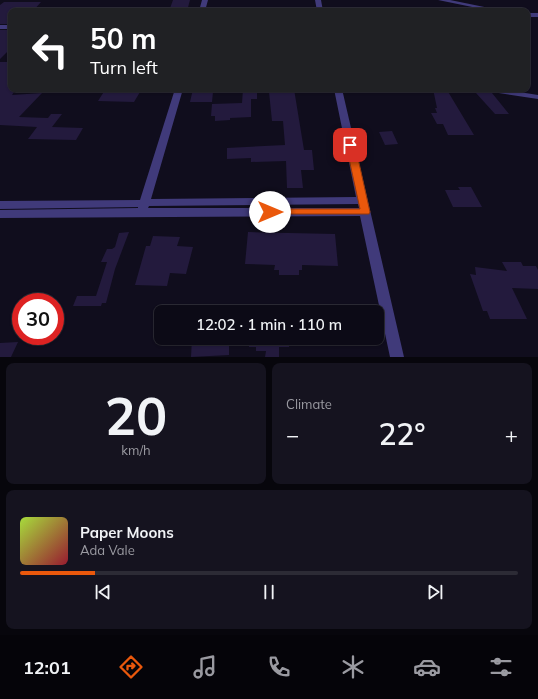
<!DOCTYPE html>
<html lang="en">
<head>
<meta charset="utf-8">
<style>
  body { margin:0; font-family:Mulish,sans-serif; background:#15131f; color:#f1f3f6; height:100vh; display:flex; flex-direction:column; font-size:15px; white-space:nowrap }
  * { box-sizing:border-box; margin:0 }
  p { font-size:13px; color:#9a9aa1 }
  .icon { flex:none; width:22px; height:22px; fill:none; stroke:currentColor; stroke-width:2; stroke-linecap:round; stroke-linejoin:round }
  .map { position:relative; height:357px; overflow:hidden }
  .drawer { display:flex; flex-direction:column; gap:6px; padding:6px; background:#07060c; flex:1 }
  .drawer>* { flex:none }
  .guide { position:absolute; left:8px; top:8px; width:522px; height:84px; border-radius:8px; box-shadow:0 1px 3px #0004,0 0 0 1px #2c2b35; background:#202124; color:#fff; overflow:hidden }
  .speed { position:absolute; left:12px; top:293px; display:flex; gap:8px; font-size:20px; font-weight:700; text-align:center }
  .speed>* { display:grid; place-content:center; width:52px; height:52px; border-radius:50%; background:#0c0a16; box-shadow:0 1px 3px #0004,0 0 0 1px #2c2b35; line-height:1 }
  .speed .limit { border:6px solid #d22; background:#fff; color:#111 }
  .pin { position:absolute; display:grid; place-items:center; width:34px; height:34px; color:#fff; margin:-17px; border-radius:8px; box-shadow:0 2px 6px #0006 }
  .me { position:absolute; width:44px; margin:-22px; rotate:90deg; stroke-linejoin:round; filter:drop-shadow(0 0 3px #0008) }
  .turn { display:flex; align-items:center; gap:14px; height:84px; padding:0 16px; font-size:18px }
  .turn .icon { width:52px; height:52px; stroke-width:2.5 }
  .turn b { display:block; font-size:28px; line-height:34px }
  .big { font-size:30px; font-weight:600; line-height:1.1 }
  .drawer .tile { flex:1; display:flex; flex-direction:column; justify-content:center; gap:6px; min-width:0; padding:0 14px; border-radius:8px; background:#15131f }
  .drawer .dial { align-items:center; gap:0 }
  .dial b { font-size:52px; line-height:1 }
  .song { display:flex; align-items:center; gap:12px }
  .cover { width:48px; height:48px; border-radius:6px; background:linear-gradient(135deg,hsl(80 70% 55%),hsl(350 70% 35%)) }
  .played { height:4px; border-radius:2px; background:linear-gradient(90deg,#ea580c 15%,#2c2b35 15%) }
  .keys { display:flex; justify-content:space-around; direction:ltr }
  .heat { display:flex; justify-content:space-between; align-items:center; font-size:22px; direction:ltr }
  .drawer .tiles { flex:1; display:grid; gap:6px; grid-template-columns:1fr 1fr }
  .tile:last-child { grid-column:span 2 }
  .trip { position:absolute; left:154px; top:305px; width:230px; height:40px; border-radius:8px; background:#0c0a16; box-shadow:0 1px 3px #0004,0 0 0 1px #2c2b35; font-weight:600; line-height:40px; text-align:center }
  .dock { display:flex; height:64px; justify-content:space-around; align-items:center; background:#050409; color:#9a9aa1 }
  .dock .icon { width:28px; height:28px }
  .dock .on { color:#ea580c }
  .dock b { font-size:18px; color:#f1f3f6 }
  .map>svg:first-child { display:block }
  .building { fill:#231a3d }
  .lines { fill:none; stroke-linecap:round; stroke-linejoin:round }
  .street { fill:#403a7a; fill-rule:evenodd }
  .route { fill:#ea580c; stroke:#983908 }
</style>
</head>
<body>
<div class="map">
<svg width="538" height="357" viewBox="0 0 538 357">
  <rect width="100%" height="100%" fill="#100d1d"/>
  <path class="building" d="M 173,0 L 190,0 L 187,11 L 169,11 Z
    M 4,2 L 41,2 L 33,11 L 11,11 L 11,24 L 0,24 L 0,5 Z
    M 0,30 L 11,30 L 11,48 L 0,59 Z
    M 0,62 L 11,62 L 11,89 L 16,89 L 12,95 L 42,93 L 19,117 L 48,118 L 51,114 L 62,114 L 52,127 L 83,128 L 76,140 L 28,139 L 37,127 L 0,125 Z
    M 193,89 L 208,89 L 208,92 L 213,92 L 212,102 L 190,102 Z
    M 243,89 L 257,89 L 257,99 L 251,99 L 251,117 L 230,118 L 230,120 L 215,121 L 215,116 L 211,116 L 212,104 L 242,103 Z
    M 280,89 L 294,89 L 304,150 L 312,150 L 314,170 L 301,170 L 303,188 L 287,188 L 286,161 L 251,162 L 251,158 L 227,159 L 227,148 L 285,145 L 283,121 L 272,121 L 269,92 L 280,92 Z
    M 433,89 L 447,90 L 474,135 L 448,135 L 443,124 L 437,124 L 431,113 L 437,113 L 435,108 L 437,108 Z
    M 105,90 L 140,92 L 134,102 L 98,101 Z
    M 476,93 L 492,93 L 509,114 L 495,114 Z
    M 392,131 L 398,144 L 385,145 L 379,132 Z
    M 458,187 L 471,187 L 482,207 L 453,207 L 445,190 L 460,190 Z
    M 129,232 L 115,269 L 106,303 L 102,303 L 101,306 L 73,306 L 77,296 L 96,296 L 107,262 L 101,262 L 107,249 L 112,249 L 115,247 L 119,233 Z
    M 248,232 L 335,234 L 338,266 L 302,265 L 302,270 L 299,270 L 299,275 L 279,275 L 279,270 L 274,270 L 275,265 L 245,264 Z
    M 153,236 L 180,237 L 177,246 L 193,247 L 186,274 L 170,273 L 167,286 L 135,285 L 146,246 L 150,246 Z
    M 502,262 L 521,262 L 523,266 L 536,266 L 538,270 L 538,289 L 512,288 L 527,319 L 490,319 L 487,311 L 483,311 L 470,274 L 476,275 L 475,267 L 507,271 Z
    M 192,338 L 229,338 L 229,355 L 191,357 Z
    M 249,338 L 289,338 L 289,347 L 279,347 L 279,357 L 265,357 L 266,351 L 256,351 L 256,347 L 249,347 Z
    M 18,342 L 11,357 L 0,357 L 0,343 Z"/>
  <g class="lines">
    <path class="street" d="M 202,0 L 208,0 L 205,11 L 199,11 Z
      M 315,0 L 321,0 L 323,11 L 317,11 Z
      M 438,0 L 450,0 L 504,11 L 492,11 Z
      M 527,13 L 538,13 L 538,17 L 527,17 Z
      M 0,25 L 11,25 L 11,29 L 0,29 Z
      M 175,89 L 183,89 L 151,199 L 356,197 L 334,89 L 342,89 L 404,357 L 390,357 L 360,216 L 0,218 L 0,210 L 138,208 L 138,207 L 0,209 L 0,201 L 140,200 ZM 358,204 L 359,208 L 148,208 L 149,206 Z
      M 482,89 L 501,89 L 538,95 L 538,99 L 486,91 Z"/>
  </g>
  <path class="route" d="M 350,142 L 355,145 L 370,212 L 369,214 L 266,214 L 265,212 L 270,209 L 360,209 L 346,145 Z"/>
</svg>
<div class="speed"><div class="limit">30</div></div>
<div class="pin" style="left:350px;top:145px;background:#d93025"><svg class="icon" aria-label="arrive" viewBox="0 0 24 24"><path d="M6 21V4h12l-3 4 3 4H6"/></svg></div>
<svg class="me" style="left:270px;top:212px" viewBox="-20 -20 40 40"><circle r="19" fill="#fff"/><path d="M0-13L10 11 0 6-10 11z" fill="#ea580c"/></svg>
<div class="trip">12:02 · 1 min · 110 m</div>
<div class="guide">
<div class="turn"><svg class="icon" aria-label="left" viewBox="0 0 24 24"><path d="M17 20v-9H6M10 6l-5 5 5 5"/></svg><div><b>50 m</b>Turn left</div></div>
</div>
</div>
<section class="drawer">
<div class="tiles">
<div class="tile dial"><b>20</b><p>km/h</p></div>
<div class="tile"><p>Climate</p>
<div class="heat"><a>−</a><b class="big">22°</b><a>+</a></div>
</div>
<div class="tile">
<div class="song"><i class="cover"></i><div><b>Paper Moons</b><p>Ada Vale</p></div></div>
<div class="played"></div>
<div class="keys"><svg class="icon" aria-label="previous" viewBox="0 0 24 24"><path d="M18 5L8 12l10 7zM5 5v14"/></svg><svg class="icon" aria-label="pause" viewBox="0 0 24 24"><path d="M8 5v14M16 5v14"/></svg><svg class="icon" aria-label="next" viewBox="0 0 24 24"><path d="M6 5l10 7-10 7zM19 5v14"/></svg></div>
</div>
</div>
</section>
<nav class="dock">
<b>12:01</b>
<svg class="icon on" aria-label="directions" viewBox="0 0 24 24"><path d="M12 3l9 9-9 9-9-9zM9 14v-3h6M13 9l2 2-2 2"/></svg>
<svg class="icon" aria-label="music" viewBox="0 0 24 24"><path d="M9 18V5l10-2v13"/><circle cx="6" cy="18" r="3"/><circle cx="16" cy="16" r="3"/></svg>
<svg class="icon" aria-label="phone" viewBox="0 0 24 24"><path d="M5 4h4l2 5-3 2q2 4 5 5l2-3 5 2v4C11 20 4 13 5 4z"/></svg>
<svg class="icon" aria-label="climate" viewBox="0 0 24 24"><path d="M12 3v18M4 7l16 10M4 17L20 7"/></svg>
<svg class="icon" aria-label="car" viewBox="0 0 24 24"><path d="M5 17H2v-5l4-1 3-4h7l3 4 3 1v5h-3M9 17h6M6 11h13"/><circle cx="7" cy="17" r="2"/><circle cx="17" cy="17" r="2"/></svg>
<svg class="icon" aria-label="filters" viewBox="0 0 24 24"><path d="M4 7h16M4 17h16"/><circle cx="9" cy="7" r="2"/><circle cx="15" cy="17" r="2"/></svg>
</nav>
</body>
</html>
